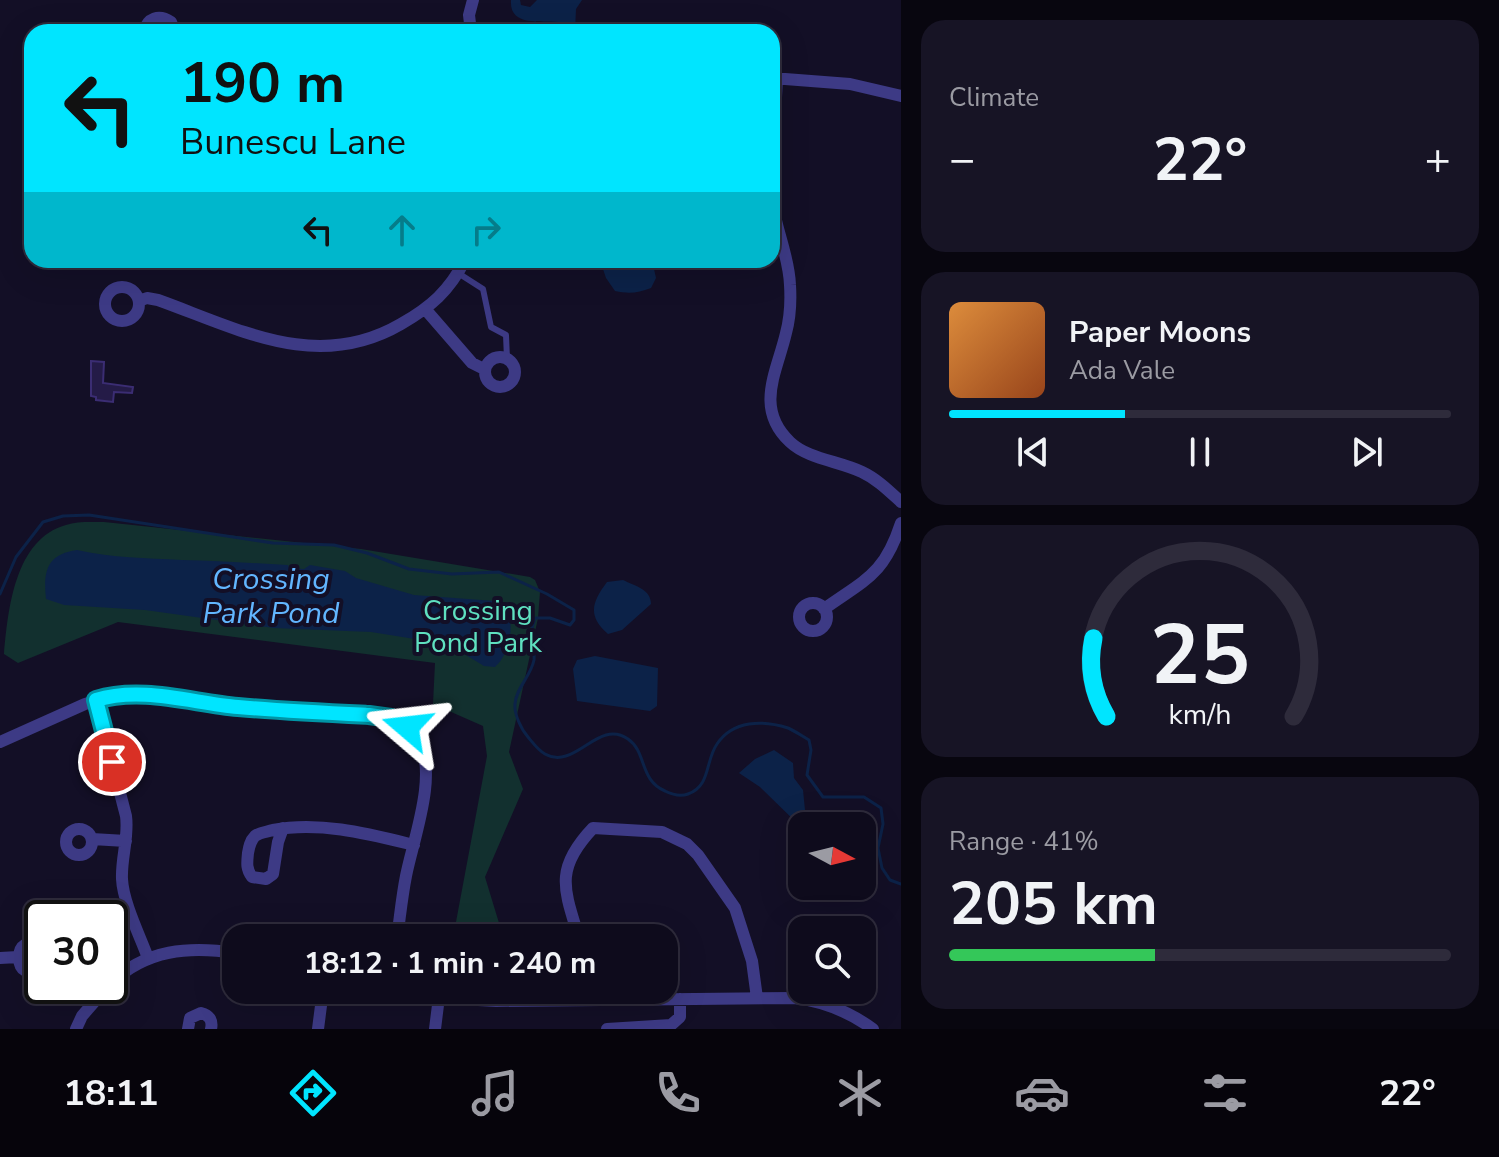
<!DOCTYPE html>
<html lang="en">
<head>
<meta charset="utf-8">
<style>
  body { margin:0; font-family:"Nunito Sans",sans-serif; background:#171425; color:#f1f3f6; height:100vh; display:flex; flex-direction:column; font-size:30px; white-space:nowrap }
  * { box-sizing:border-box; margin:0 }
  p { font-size:26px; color:#9b9ba3 }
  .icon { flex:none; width:44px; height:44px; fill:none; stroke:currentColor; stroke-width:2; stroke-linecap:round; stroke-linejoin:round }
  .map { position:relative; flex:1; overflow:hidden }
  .panel { display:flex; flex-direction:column; gap:20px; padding:20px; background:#08060f; width:598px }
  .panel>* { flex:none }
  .banner { position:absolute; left:24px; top:24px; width:756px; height:244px; border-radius:24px; box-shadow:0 8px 32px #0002,0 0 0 2px #2e2b3b; background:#00e5ff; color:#111; overflow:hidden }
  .needle { width:52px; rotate:97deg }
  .fabs { position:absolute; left:788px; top:812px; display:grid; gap:16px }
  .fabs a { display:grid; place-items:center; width:88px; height:88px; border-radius:16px; background:#0e0b1c; box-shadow:0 8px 32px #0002,0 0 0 2px #2e2b3b; font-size:40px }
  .speed { position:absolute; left:24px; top:900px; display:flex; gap:16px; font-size:40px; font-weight:700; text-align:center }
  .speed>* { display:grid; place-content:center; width:104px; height:104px; border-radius:50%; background:#0e0b1c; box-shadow:0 8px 32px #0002,0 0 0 2px #2e2b3b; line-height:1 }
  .speed .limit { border:4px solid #111; border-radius:12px; background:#fff; color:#111 }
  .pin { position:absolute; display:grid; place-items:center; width:68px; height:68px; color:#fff; margin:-34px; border:4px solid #fff; border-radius:50%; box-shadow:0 2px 8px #0007 }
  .me { position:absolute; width:88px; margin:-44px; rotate:287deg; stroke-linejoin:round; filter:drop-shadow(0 0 6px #0008) }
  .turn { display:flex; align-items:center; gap:28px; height:168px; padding:0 24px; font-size:36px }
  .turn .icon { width:104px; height:104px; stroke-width:2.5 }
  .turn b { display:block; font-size:56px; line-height:68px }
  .lanes { display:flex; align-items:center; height:76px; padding:0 24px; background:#0003; justify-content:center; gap:40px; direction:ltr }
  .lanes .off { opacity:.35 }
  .big { font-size:60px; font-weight:700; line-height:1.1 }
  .panel .card { flex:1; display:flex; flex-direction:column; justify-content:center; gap:12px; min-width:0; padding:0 28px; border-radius:24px; background:#171425 }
  .panel .dial { align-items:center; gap:0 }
  .dial svg { height:208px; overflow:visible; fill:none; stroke:#2e2b3b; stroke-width:7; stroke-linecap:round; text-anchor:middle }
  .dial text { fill:#f1f3f6; stroke:none }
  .song { display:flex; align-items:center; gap:24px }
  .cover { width:96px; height:96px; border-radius:12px; background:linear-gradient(135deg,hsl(30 70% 55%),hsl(20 70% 35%)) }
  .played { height:8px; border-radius:4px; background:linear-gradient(90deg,#00e5ff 35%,#2e2b3b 35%) }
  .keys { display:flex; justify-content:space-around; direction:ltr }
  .heat { display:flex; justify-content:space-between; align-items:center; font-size:44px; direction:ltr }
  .charge { height:12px; border-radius:6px; background:linear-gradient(90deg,#34c759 41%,#2e2b3b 0) }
  .trip { position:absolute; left:222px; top:924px; width:456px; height:80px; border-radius:24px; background:#0e0b1c; box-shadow:0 8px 32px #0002,0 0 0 2px #2e2b3b; font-weight:700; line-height:80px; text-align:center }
  .dock { display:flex; height:128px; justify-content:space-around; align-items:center; background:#06040b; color:#9b9ba3 }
  .dock .icon { width:56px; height:56px }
  .dock .current { color:#00e5ff }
  .dock b { font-size:36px; color:#f1f3f6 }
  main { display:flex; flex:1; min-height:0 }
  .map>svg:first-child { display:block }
  .green { fill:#12302f }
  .water { fill:#0c2248 }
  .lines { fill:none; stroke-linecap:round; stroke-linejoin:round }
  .stream { stroke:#0c2248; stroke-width:3 }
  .building { fill:#241b47; stroke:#3b2d73; stroke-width:2 }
  .service { stroke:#3d3a85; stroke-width:6 }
  .minor { stroke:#3d3a85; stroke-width:12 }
  .route-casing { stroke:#0095a6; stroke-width:20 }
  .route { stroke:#00e5ff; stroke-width:14 }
  .labels { text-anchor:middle; stroke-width:8; stroke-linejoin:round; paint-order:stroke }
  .park-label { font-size:28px; fill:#5fe0c0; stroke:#130f26 }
  .water-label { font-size:30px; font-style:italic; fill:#62b6ff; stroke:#130f26 }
</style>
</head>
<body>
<main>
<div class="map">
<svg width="901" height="1029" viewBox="0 0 901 1029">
  <rect width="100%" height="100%" fill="#130f26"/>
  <path class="green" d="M 104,522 L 361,549 L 530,577 L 535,580 L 540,592 L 538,618 L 509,752 L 523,789 L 485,877 L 499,923 L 500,938 L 453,938 L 487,756 L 483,726 L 433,704 L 435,663 L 118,622 L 18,663 L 4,654 C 8,609 15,539 66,525 C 77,521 91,522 104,522 Z"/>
  <path class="water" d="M 511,0 L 520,0 L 521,5 L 530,7 L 537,0 L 582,0 L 576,9 L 575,32 L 562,32 L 558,22 C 540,20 509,27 511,0 Z
    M 600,260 L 652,260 L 656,278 L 651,288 C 638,293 629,294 615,291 L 606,278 Z
    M 77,550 C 115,558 144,558 182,560 C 217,561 253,563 288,565 L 289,568 L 304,569 L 310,565 L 345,571 L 356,578 L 414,595 L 495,601 C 501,605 507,608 509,616 C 514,632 507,657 495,667 L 484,666 L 461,652 L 440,643 L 371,632 L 274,628 L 145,610 L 64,605 L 46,599 C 43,571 47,554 77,550 Z
    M 623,580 C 635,586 651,589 651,604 L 622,630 L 608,634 C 587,616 592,602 607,582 Z
    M 595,656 L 658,668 L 657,706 L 650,711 L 577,701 L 573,669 L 577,660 Z
    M 774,750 L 793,763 L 794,778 L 803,790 L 805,810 L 818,820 L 834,826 L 802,826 L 802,828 L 760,787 L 739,773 L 755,759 Z"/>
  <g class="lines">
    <path class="stream" d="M 0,594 L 16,557 L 43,522 L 63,516 L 89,515 L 273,543 L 334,545 L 367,553 L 409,569 L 452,574 L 499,572 L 547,594 L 574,610 L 574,620 L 570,625 L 550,618 L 535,618 C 533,624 531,630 531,636 C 532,644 535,652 534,660 C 531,676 516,688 515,704 C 514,714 521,729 528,737 C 533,743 538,750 545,754 C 575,771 598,718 628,739 C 647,752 639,780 665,791 C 671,794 680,797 688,794 C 711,786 705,761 717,744 C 733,720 763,720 788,728 C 795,731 802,736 809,740 L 811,750 L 807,775 L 823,797 L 864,797 L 881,808 L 883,824 L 878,848 L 882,868 L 890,880 L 901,884"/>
  </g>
  <path class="building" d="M 91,361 L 104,362 L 103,383 L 133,387 L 132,393 L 114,392 L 113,402 L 96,400 L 96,397 L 91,396 Z"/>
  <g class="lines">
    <path class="service" d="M 458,273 L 483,289 L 491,327 L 506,335 L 507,359"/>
    <path class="minor" d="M 175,31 L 180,29 L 191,32
      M 144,32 C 147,18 159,14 171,22 L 175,32
      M 471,32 L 469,15 L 473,0
      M 772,78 L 850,84 L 901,96
      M 772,175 L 777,78
      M 772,201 C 776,230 789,256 790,285 C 791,301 790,318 786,333 C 777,372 754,408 790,442 C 808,459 839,461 862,472 C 877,479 889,491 901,502
      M105 304a17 17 0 1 1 34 0a17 17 0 1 1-34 0Z
      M 139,301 L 147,298 L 158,300 C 239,329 317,373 401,324 C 431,307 449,291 465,260
      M 426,310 L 472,363 L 484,369
      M485 372a15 15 0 1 1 30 0a15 15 0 1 1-30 0Z
      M799 617a14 14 0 1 1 28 0a14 14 0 1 1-28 0Z
      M 824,609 C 866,579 884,575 901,523
      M 96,700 L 126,816 C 129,837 121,858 122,879 C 123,902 140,936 148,958
      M 0,742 L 85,704 L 112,696 L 138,695 L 236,707 L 391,718 C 401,724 413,730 419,742 C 438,775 413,840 406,876 C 402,896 400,917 397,938
      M 283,828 L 278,842 L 273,874 L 266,879 L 252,877 C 246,869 247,863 248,853 C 249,847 250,841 255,836 C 260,832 267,832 273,830 C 320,821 369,834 414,845
      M66 842a13 13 0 1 1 26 0a13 13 0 1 1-26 0Z
      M 92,839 L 126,841
      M 579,938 C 564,889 554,869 593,828 L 662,832 L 687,844 L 698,855 L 735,908 L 752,961 L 757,998
      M 42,951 C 11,922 12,994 42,964
      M 0,958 L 18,957
      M 110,984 C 146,949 189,946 236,953
      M 390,990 L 425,997 L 496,1001 L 794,998 C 824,1001 848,1011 873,1029
      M 76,1029 L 82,1016 L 108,986
      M 188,1029 L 190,1018 L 201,1013 C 209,1015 213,1020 211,1029
      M 318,1029 L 323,990
      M 435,1029 L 439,997
      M 607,1029 L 671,1025 L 680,1017 L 680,999"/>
  </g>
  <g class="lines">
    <defs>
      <path id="route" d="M 112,762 L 96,700 C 142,686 192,703 238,707 C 282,711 326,713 369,715 L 391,718 L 407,727"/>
    </defs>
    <use href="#route" class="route-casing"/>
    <use href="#route" class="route"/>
  </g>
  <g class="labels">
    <g class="park-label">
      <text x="478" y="620">Crossing<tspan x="478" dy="32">Pond Park</tspan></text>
    </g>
    <g class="water-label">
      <text x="271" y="589">Crossing<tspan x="271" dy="34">Park Pond</tspan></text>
    </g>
  </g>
</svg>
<div class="fabs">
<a><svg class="needle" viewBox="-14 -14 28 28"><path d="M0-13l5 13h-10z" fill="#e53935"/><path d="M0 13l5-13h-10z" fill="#9b9ba3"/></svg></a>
<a><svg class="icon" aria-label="search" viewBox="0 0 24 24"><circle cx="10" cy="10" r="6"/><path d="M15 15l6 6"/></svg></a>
</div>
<div class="speed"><div class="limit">30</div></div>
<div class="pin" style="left:112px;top:762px;background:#d93025"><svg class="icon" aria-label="arrive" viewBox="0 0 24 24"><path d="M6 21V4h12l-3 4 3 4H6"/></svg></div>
<svg class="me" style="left:407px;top:727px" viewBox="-20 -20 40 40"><path d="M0-17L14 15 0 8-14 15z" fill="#00e5ff" stroke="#fff" stroke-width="4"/></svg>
<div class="trip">18:12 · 1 min · 240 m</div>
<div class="banner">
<div class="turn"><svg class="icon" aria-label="left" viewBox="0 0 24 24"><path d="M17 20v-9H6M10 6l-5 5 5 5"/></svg><div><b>190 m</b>Bunescu Lane</div></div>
<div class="lanes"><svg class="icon" aria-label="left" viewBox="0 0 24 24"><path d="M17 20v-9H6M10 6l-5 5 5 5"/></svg><svg class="icon off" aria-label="ahead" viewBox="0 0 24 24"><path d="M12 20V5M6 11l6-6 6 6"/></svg><svg class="icon off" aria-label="right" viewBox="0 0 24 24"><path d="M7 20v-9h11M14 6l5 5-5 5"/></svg></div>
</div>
</div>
<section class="panel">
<div class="card"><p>Climate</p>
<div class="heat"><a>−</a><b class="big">22°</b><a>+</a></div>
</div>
<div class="card">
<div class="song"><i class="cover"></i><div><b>Paper Moons</b><p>Ada Vale</p></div></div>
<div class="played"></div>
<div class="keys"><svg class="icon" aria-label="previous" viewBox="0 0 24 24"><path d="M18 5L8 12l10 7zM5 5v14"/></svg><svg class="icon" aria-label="pause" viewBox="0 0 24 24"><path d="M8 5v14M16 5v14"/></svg><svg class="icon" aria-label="next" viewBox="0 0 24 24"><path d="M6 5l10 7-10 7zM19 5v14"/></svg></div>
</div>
<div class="card dial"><svg viewBox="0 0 100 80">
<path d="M14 69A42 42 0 1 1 86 69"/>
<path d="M14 69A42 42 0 0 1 9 39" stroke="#00e5ff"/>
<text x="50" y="56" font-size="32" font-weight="700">25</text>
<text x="50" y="72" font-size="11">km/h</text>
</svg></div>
<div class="card"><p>Range · 41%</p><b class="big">205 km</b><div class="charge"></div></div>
</section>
</main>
<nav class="dock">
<b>18:11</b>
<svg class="icon current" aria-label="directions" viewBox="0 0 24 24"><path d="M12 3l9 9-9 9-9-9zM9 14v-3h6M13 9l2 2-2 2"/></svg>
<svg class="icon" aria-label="music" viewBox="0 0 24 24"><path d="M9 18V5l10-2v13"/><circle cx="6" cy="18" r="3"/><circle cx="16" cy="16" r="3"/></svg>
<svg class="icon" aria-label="phone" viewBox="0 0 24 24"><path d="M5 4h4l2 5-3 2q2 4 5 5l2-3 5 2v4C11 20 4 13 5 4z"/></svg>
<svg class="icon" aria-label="climate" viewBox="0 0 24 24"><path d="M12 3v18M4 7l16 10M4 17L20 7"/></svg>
<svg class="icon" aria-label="car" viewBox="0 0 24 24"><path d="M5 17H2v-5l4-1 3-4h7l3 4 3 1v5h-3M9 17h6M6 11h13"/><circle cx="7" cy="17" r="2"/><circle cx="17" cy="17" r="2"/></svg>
<svg class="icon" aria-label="filters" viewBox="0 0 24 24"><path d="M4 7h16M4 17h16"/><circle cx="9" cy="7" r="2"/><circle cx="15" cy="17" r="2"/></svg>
<b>22°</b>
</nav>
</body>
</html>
